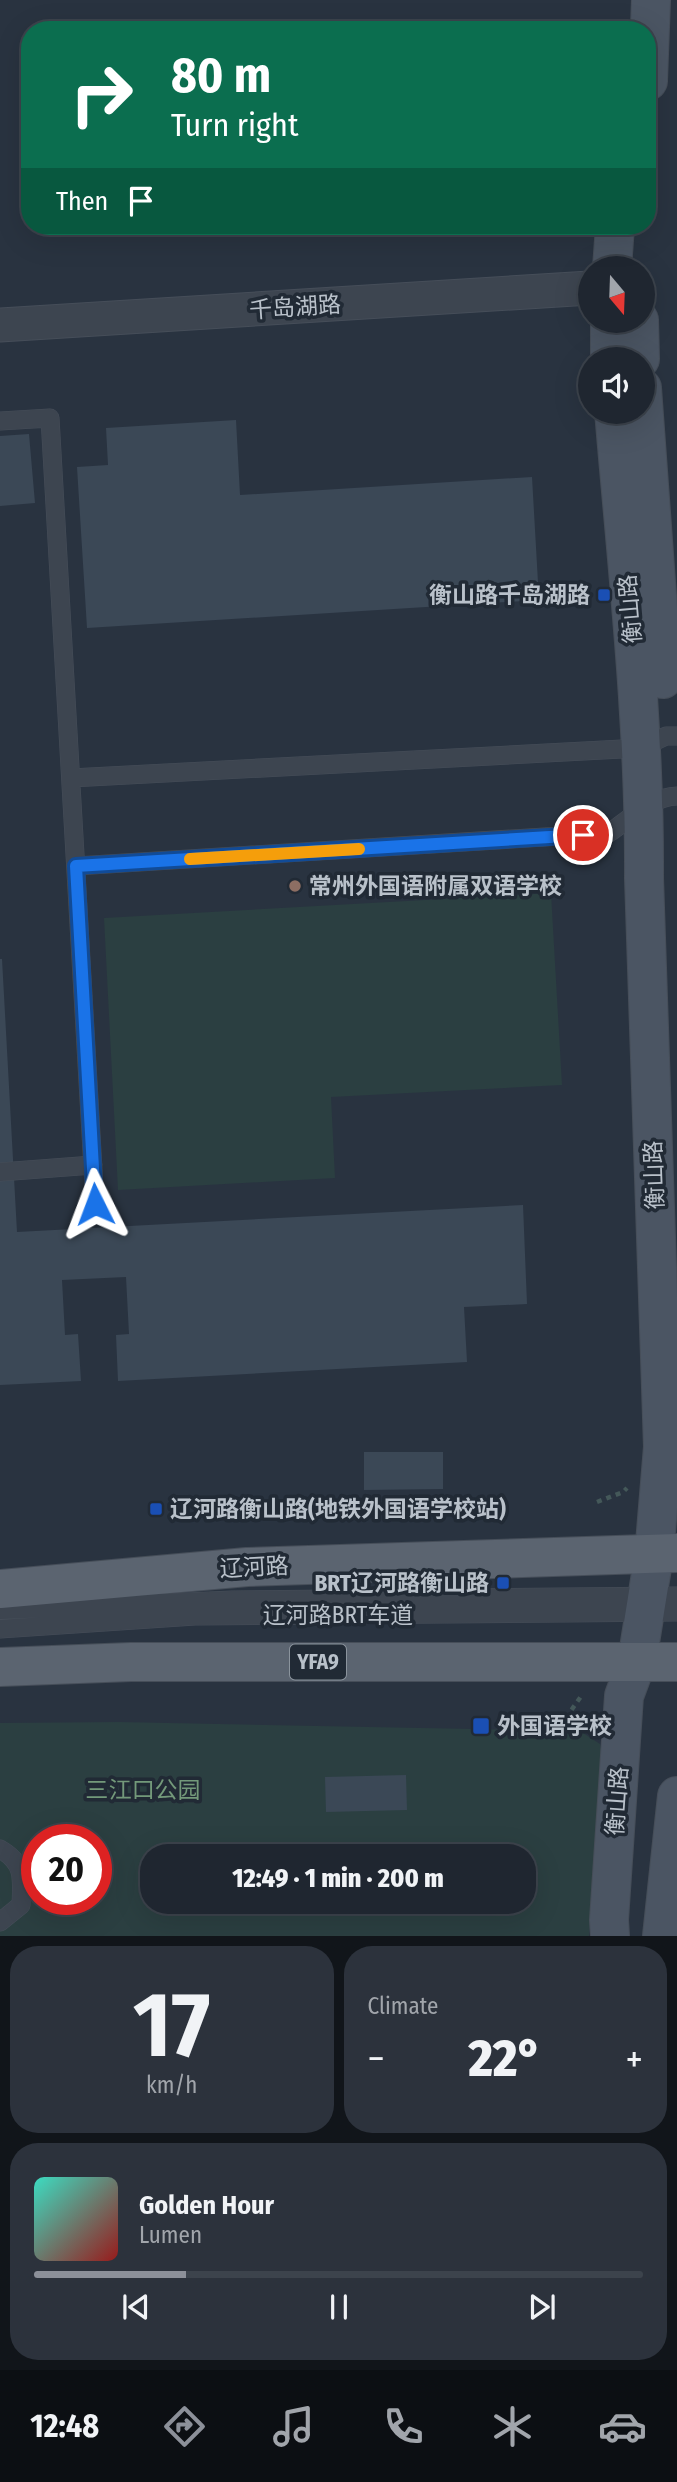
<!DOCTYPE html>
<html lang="en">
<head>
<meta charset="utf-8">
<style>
  body { margin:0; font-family:"Fira Sans Condensed","Noto Sans SC",sans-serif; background:#2c323c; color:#f1f3f6; height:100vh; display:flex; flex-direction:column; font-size:26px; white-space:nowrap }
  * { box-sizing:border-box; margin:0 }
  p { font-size:23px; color:#a1a5ab }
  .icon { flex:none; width:38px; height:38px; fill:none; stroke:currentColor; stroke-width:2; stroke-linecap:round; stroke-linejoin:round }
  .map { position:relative; height:1936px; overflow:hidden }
  .drawer { display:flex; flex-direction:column; gap:10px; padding:10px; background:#11151a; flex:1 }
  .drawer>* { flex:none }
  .hud { position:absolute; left:21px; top:21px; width:635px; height:214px; border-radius:28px; box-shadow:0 7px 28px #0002,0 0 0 2px #3c434c; background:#0b6e4f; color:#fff; overflow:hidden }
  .needle { width:46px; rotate:161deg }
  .controls { position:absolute; left:578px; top:256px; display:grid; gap:14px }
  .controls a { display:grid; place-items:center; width:77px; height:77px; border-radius:50%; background:#1f2630; box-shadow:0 7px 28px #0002,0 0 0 2px #3c434c; font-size:35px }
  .speed { position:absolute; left:21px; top:1824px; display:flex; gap:14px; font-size:35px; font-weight:700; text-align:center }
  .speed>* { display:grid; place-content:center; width:91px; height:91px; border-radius:50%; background:#1f2630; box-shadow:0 7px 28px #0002,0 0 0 2px #3c434c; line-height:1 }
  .speed .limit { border:10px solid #d22; background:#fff; color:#111 }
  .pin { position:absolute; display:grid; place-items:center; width:60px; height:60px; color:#fff; margin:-30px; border:4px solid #fff; border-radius:50%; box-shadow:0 2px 7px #0007 }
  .me { position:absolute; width:77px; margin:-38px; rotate:357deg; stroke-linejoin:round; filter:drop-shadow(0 0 5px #0008) }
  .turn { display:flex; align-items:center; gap:24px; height:147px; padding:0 35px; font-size:32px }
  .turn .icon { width:91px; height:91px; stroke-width:2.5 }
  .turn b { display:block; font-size:49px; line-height:60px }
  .then { display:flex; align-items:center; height:66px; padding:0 35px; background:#0003; gap:14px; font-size:26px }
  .big { font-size:52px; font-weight:800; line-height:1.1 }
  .drawer .tile { flex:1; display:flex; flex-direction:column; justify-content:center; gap:10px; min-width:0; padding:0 24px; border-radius:28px; background:#2c323c }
  .drawer .dial { align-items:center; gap:0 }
  .dial b { font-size:91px; line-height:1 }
  .song { display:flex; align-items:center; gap:21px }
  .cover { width:84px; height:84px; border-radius:10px; background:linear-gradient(135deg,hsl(170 70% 55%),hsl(0 70% 35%)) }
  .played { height:7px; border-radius:4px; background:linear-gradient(90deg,#8c9099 25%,#3c434c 25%) }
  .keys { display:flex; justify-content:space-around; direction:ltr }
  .heat { display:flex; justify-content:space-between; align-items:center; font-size:38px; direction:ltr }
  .drawer .tiles { flex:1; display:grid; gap:10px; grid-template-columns:1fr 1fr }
  .tile:last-child { grid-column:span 2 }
  .trip { position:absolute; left:140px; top:1844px; width:396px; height:70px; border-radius:28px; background:#1f2630; box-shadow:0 7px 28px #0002,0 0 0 2px #3c434c; font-weight:800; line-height:70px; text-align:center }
  .menu { display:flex; height:112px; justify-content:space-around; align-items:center; background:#0c0f13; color:#a1a5ab }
  .menu .icon { width:49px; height:49px }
  .menu .on { color:#8c9099 }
  .menu b { font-size:32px; color:#f1f3f6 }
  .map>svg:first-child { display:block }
  .green { fill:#2b3f41; fill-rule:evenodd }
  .building { fill:#3b4856 }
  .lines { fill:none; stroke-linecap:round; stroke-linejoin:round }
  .lane-casing { stroke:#464e59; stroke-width:19 }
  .street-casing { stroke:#464e59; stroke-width:35 }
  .secondary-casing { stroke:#464e59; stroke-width:40 }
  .primary-casing { stroke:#464e59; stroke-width:40 }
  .path { stroke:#445859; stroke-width:4.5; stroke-dasharray:5 5; stroke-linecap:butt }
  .lane { stroke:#3d4550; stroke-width:18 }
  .street { stroke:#3d4550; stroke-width:33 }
  .secondary { stroke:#4b5563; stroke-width:38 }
  .primary { stroke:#5b6470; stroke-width:38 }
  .route-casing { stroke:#114b97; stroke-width:18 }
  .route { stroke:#1a73e8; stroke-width:12 }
  .slow { stroke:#f59e0b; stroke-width:12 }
  .transit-dot { fill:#1a4fb4; stroke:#212a35; stroke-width:2.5 }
  .education-dot { fill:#8d6e63; stroke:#212a35; stroke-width:2.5 }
  .labels { text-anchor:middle; stroke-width:7; stroke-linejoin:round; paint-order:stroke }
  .shield { fill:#212a35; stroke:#8b949d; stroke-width:2 }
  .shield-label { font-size:21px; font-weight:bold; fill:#b9c1ca }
  .street-label { font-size:23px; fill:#b9c1ca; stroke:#212a35 }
  .poi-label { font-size:23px; font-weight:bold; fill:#b9c1ca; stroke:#212a35; text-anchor:start }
  .park-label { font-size:23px; fill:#73997a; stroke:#212a35 }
</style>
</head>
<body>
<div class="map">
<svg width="677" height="1936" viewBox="0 0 677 1936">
  <rect width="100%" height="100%" fill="#293340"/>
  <path class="green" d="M 551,893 L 562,1085 L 331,1097 L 335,1178 L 118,1190 L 104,918 Z
    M 119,1722 L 580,1731 L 600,1744 L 605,1767 L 589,1936 L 0,1936 L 0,1723 ZM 37,1839 L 96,1839 L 96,1899 L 37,1899 ZM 152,1857 L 523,1857 L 523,1902 L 152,1902 Z"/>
  <path class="building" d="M 236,420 L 240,495 L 532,477 L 539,600 L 87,628 L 77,467 L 108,465 L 106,428 Z
    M 29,434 L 35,503 L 0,506 L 0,436 Z
    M 0,959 L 2,959 L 17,1232 L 523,1205 L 527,1304 L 464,1307 L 467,1362 L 118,1381 L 116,1335 L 129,1334 L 126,1277 L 62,1280 L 65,1335 L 78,1334 L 81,1381 L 0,1385 Z
    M 364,1452 L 443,1452 L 443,1489 L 364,1490 Z
    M 406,1775 L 407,1810 L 326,1812 L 325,1777 Z"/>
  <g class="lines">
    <defs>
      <path id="lane" d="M 0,421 L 50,418 L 95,1204
        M 71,778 L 641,748 L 666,736 L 677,736
        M 76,866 L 609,833 C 628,820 653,796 677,796
        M 0,1172 L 93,1165
        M 0,1610 L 232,1600 L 677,1596
        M 0,1629 L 195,1616 L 677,1612
        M 0,1849 C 25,1863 22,1879 21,1905 L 0,1922"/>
      <path id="street" d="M 0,325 L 590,288"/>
      <path id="secondary" d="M 648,81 L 651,0
        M 612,268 L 615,226
        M 610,320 L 610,359
        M 639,320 L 640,359
        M 642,388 L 663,679
        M 610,1936 L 609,1920 L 624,1696 L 637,1661 L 654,1555 L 663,1447 L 644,878 C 645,722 627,567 614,411
        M 662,1936 L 677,1796"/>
      <path id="primary" d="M 0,1589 L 247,1567 L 677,1553
        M 0,1667 L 131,1662 L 677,1662"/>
    </defs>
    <use href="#lane" class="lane-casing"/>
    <use href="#street" class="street-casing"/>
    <use href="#secondary" class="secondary-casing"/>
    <use href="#primary" class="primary-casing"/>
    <path class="path" d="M 597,1502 L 623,1492 L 627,1488
      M 560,1726 L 582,1695"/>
    <use href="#lane" class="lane"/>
    <use href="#street" class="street"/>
    <use href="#secondary" class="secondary"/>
    <use href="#primary" class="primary"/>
  </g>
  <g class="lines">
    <defs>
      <path id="route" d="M 95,1204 L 76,866 L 583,835"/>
    </defs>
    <use href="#route" class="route-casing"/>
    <use href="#route" class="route"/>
    <path class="slow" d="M 190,859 L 359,849"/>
  </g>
  <g class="transit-dot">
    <rect x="597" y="588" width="14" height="14" rx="3.5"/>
    <rect x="149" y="1502" width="14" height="14" rx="3.5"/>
    <rect x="496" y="1576" width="14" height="14" rx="3.5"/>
    <rect x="472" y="1717" width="18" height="18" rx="3.5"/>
  </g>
  <circle class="education-dot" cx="295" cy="886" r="7"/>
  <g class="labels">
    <rect class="shield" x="290" y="1644.5" width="56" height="35" rx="5"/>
    <g class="shield-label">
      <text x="318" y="1669">YFA9</text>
    </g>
    <g class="street-label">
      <text transform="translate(295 307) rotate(-4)" y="8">千岛湖路</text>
      <text transform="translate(630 609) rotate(-95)" y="8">衡山路</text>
      <text transform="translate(654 1175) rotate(-92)" y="8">衡山路</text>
      <text transform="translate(254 1567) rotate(-3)" y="8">辽河路</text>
      <text x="338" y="1623">辽河路BRT车道</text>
      <text transform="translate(617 1801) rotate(-86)" y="8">衡山路</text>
    </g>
    <g class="poi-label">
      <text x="590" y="603" text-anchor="end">衡山路千岛湖路</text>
      <text x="309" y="894">常州外国语附属双语学校</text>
      <text x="170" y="1517">辽河路衡山路(地铁外国语学校站)</text>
      <text x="489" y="1591" text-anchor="end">BRT辽河路衡山路</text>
      <text x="497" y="1734">外国语学校</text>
    </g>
    <g class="park-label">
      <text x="143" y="1798">三江口公园</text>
    </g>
  </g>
</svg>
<div class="controls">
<a><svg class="needle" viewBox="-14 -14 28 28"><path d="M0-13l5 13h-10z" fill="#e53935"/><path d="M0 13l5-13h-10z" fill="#a1a5ab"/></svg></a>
<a><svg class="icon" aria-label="sound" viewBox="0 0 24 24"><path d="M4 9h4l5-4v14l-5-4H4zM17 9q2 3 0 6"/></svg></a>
</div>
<div class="speed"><div class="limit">20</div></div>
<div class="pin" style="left:583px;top:835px;background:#d93025"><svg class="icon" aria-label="arrive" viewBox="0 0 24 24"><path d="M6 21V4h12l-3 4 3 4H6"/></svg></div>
<svg class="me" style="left:95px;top:1204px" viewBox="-20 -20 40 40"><path d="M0-17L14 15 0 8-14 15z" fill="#1a73e8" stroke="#fff" stroke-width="4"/></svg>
<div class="trip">12:49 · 1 min · 200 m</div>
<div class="hud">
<div class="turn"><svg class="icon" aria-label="right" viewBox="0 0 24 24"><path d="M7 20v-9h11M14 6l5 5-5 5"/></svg><div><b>80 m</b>Turn right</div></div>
<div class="then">Then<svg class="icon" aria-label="arrive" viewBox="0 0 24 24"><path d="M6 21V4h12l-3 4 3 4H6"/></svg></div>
</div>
</div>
<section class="drawer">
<div class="tiles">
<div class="tile dial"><b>17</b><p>km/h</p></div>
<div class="tile"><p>Climate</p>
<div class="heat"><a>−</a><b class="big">22°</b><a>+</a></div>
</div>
<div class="tile">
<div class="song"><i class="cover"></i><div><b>Golden Hour</b><p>Lumen</p></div></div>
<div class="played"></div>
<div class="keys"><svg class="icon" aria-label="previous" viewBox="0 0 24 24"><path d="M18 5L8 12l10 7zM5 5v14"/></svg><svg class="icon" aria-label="pause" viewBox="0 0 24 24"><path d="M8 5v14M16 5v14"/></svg><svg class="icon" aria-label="next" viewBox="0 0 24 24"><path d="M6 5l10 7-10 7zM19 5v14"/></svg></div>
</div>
</div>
</section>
<nav class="menu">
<b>12:48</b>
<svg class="icon on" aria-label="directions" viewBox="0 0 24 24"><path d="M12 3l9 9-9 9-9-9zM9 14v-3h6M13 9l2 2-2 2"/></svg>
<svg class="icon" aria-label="music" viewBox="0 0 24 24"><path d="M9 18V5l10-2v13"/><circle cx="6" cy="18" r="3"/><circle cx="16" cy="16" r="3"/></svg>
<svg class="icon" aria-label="phone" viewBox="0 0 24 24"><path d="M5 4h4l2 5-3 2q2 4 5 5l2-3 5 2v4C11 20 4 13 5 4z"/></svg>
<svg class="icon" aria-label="climate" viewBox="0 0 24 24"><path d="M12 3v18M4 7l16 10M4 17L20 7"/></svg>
<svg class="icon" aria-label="car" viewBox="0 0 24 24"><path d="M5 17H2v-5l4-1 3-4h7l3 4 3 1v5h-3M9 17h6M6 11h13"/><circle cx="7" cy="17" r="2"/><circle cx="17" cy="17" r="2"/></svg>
</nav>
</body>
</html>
